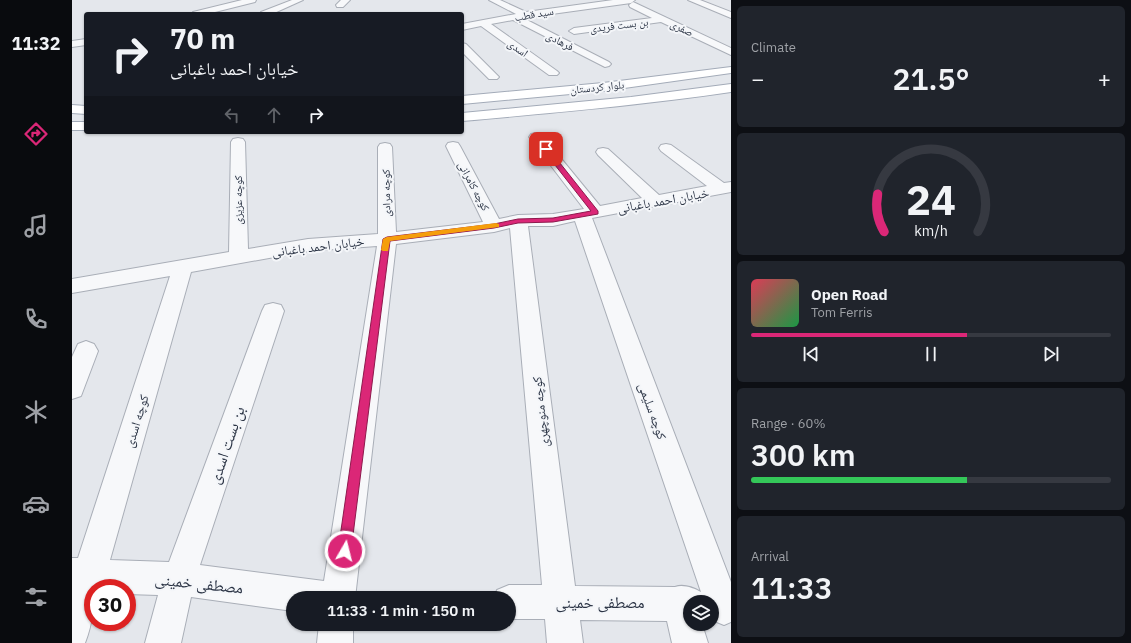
<!DOCTYPE html>
<html lang="en">
<head>
<meta charset="utf-8">
<style>
  body { margin:0; font-family:"IBM Plex Sans","Noto Naskh Arabic",sans-serif; background:#20242c; color:#f1f3f6; height:100vh; display:flex; flex-direction:column; font-size:15px; white-space:nowrap }
  * { box-sizing:border-box; margin:0 }
  p { font-size:13px; color:#9ea1a6 }
  .icon { flex:none; width:22px; height:22px; fill:none; stroke:currentColor; stroke-width:2; stroke-linecap:round; stroke-linejoin:round }
  .map { position:relative; flex:1; overflow:hidden }
  .panel { display:flex; flex-direction:column; gap:6px; padding:6px; background:#0d0f14; width:400px }
  .panel>* { flex:none }
  .banner { position:absolute; left:12px; top:12px; width:380px; height:122px; border-radius:4px; box-shadow:0 1px 3px #0004; background:#171b24; color:#f1f3f6; overflow:hidden }
  .tools { position:absolute; left:611px; top:595px; display:grid; gap:8px }
  .tools a { display:grid; place-items:center; width:36px; height:36px; border-radius:50%; background:#171b24; box-shadow:0 1px 3px #0004; font-size:20px }
  .speed { position:absolute; left:12px; top:579px; display:flex; gap:8px; font-size:20px; font-weight:700; text-align:center }
  .speed>* { display:grid; place-content:center; width:52px; height:52px; border-radius:50%; background:#171b24; box-shadow:0 1px 3px #0004; line-height:1 }
  .speed .limit { border:6px solid #d22; background:#fff; color:#111 }
  .pin { position:absolute; display:grid; place-items:center; width:34px; height:34px; color:#fff; margin:-17px; border-radius:8px; box-shadow:0 2px 6px #0006 }
  .me { position:absolute; width:44px; margin:-22px; rotate:8deg; stroke-linejoin:round; filter:drop-shadow(0 0 3px #0008) }
  .turn { display:flex; align-items:center; gap:14px; height:84px; padding:0 20px; font-size:18px }
  .turn .icon { width:52px; height:52px; stroke-width:2.5 }
  .turn b { display:block; font-size:28px; line-height:34px }
  .lanes { display:flex; align-items:center; height:38px; padding:0 20px; background:#0003; justify-content:center; gap:20px; direction:ltr }
  .lanes .off { opacity:.35 }
  .big { font-size:30px; font-weight:600; line-height:1.1 }
  .panel .widget { flex:1; display:flex; flex-direction:column; justify-content:center; gap:6px; min-width:0; padding:0 14px; border-radius:6px; background:#20242c }
  .panel .dial { align-items:center; gap:0 }
  .dial svg { height:104px; overflow:visible; fill:none; stroke:#363941; stroke-width:7; stroke-linecap:round; text-anchor:middle }
  .dial text { fill:#f1f3f6; stroke:none }
  .song { display:flex; align-items:center; gap:12px }
  .cover { width:48px; height:48px; border-radius:6px; background:linear-gradient(135deg,hsl(350 70% 55%),hsl(140 70% 35%)) }
  .played { height:4px; border-radius:2px; background:linear-gradient(90deg,#db2777 60%,#363941 60%) }
  .keys { display:flex; justify-content:space-around; direction:ltr }
  .heat { display:flex; justify-content:space-between; align-items:center; font-size:22px; direction:ltr }
  .charge { height:6px; border-radius:3px; background:linear-gradient(90deg,#34c759 60%,#363941 0) }
  .trip { position:absolute; left:214px; top:591px; width:230px; height:40px; border-radius:20px; background:#171b24; box-shadow:0 1px 3px #0004; font-weight:600; line-height:40px; text-align:center }
  main { display:flex; flex:1; min-height:0 }
  .menu { display:flex; flex-direction:column; width:72px; justify-content:space-around; align-items:center; background:#090b0e; color:#9ea1a6 }
  .menu .icon { width:28px; height:28px }
  .menu .active { color:#db2777 }
  .menu b { font-size:18px; color:#f1f3f6 }
  .map>svg:first-child { display:block }
  .lines { fill:none; stroke-linecap:round; stroke-linejoin:round }
  .minor-casing { stroke:#a9aeb7; stroke-width:2 }
  .major-casing { stroke:#a3abb8; stroke-width:2 }
  .minor { fill:#f7f8fa; fill-rule:evenodd }
  .major { fill:#fff; fill-rule:evenodd }
  .route { fill:#db2777; stroke:#8e194d }
  .slow { fill:#f59e0b }
  .labels { text-anchor:middle; stroke-width:4; stroke-linejoin:round; paint-order:stroke }
  .far-street-label { font-size:11px; fill:#2b3445; stroke:#f4f6f9 }
  .street-label { font-size:13px; fill:#2b3445; stroke:#f4f6f9 }
  .near-street-label { font-size:16px; fill:#2b3445; stroke:#f4f6f9 }
</style>
</head>
<body>
<main>
<nav class="menu">
<b>11:32</b>
<svg class="icon active" aria-label="directions" viewBox="0 0 24 24"><path d="M12 3l9 9-9 9-9-9zM9 14v-3h6M13 9l2 2-2 2"/></svg>
<svg class="icon" aria-label="music" viewBox="0 0 24 24"><path d="M9 18V5l10-2v13"/><circle cx="6" cy="18" r="3"/><circle cx="16" cy="16" r="3"/></svg>
<svg class="icon" aria-label="phone" viewBox="0 0 24 24"><path d="M5 4h4l2 5-3 2q2 4 5 5l2-3 5 2v4C11 20 4 13 5 4z"/></svg>
<svg class="icon" aria-label="climate" viewBox="0 0 24 24"><path d="M12 3v18M4 7l16 10M4 17L20 7"/></svg>
<svg class="icon" aria-label="car" viewBox="0 0 24 24"><path d="M5 17H2v-5l4-1 3-4h7l3 4 3 1v5h-3M9 17h6M6 11h13"/><circle cx="7" cy="17" r="2"/><circle cx="17" cy="17" r="2"/></svg>
<svg class="icon" aria-label="filters" viewBox="0 0 24 24"><path d="M4 7h16M4 17h16"/><circle cx="9" cy="7" r="2"/><circle cx="15" cy="17" r="2"/></svg>
</nav>
<div class="map">
<svg width="659" height="643" viewBox="0 0 659 643">
  <rect width="100%" height="100%" fill="#e4e7ec"/>
  <g class="lines">
    <defs>
      <path id="minor" d="M 170,0 L 184,0 L 183,2 L 135,14 L 120,14 L 121,12 Z
        M 220,0 L 231,0 L 200,14 L 188,14 L 189,12 Z
        M 269,0 L 278,0 L 271,7 L 265,7 L 264,5 Z
        M 417,0 L 428,0 L 454,12 L 541,0 L 563,0 L 559,3 L 451,18 L 537,62 L 539,64 L 537,66 L 533,67 L 441,20 L 419,24 L 485,71 L 487,73 L 485,75 L 477,75 L 409,26 L 390,30 L 390,24 L 444,14 Z
        M 616,0 L 628,0 L 659,12 L 659,18 Z
        M 561,2 L 659,48 L 659,55 L 589,22 L 502,34 L 497,31 L 502,28 L 580,18 L 558,7 L 557,5 Z
        M 14,39 L 14,45 L 0,47 L 0,41 Z
        M 390,43 L 394,44 L 427,77 L 425,79 L 417,79 L 390,52 Z
        M 464,133 L 469,134 L 528,206 L 570,198 L 526,155 L 524,152 L 526,149 L 531,148 L 536,149 L 587,195 L 635,186 L 589,151 L 587,148 L 589,145 L 594,144 L 599,145 L 652,183 L 659,182 L 659,192 L 520,218 L 659,582 L 659,622 L 652,625 L 640,620 L 640,602 L 618,602 L 618,624 L 630,624 L 636,643 L 600,643 L 595,621 L 508,620 L 511,643 L 475,643 L 473,619 L 437,619 L 437,598 L 422,598 L 425,590 L 437,585 L 470,585 L 438,228 L 422,232 L 324,244 L 283,598 L 221,598 L 221,611 L 119,597 L 109,643 L 73,643 L 86,595 L 55,594 L 55,588 L 21,588 C 21,610 21,622 13,643 L 0,643 L 0,558 L 6,558 L 98,276 L 0,293 L 0,279 L 157,252 L 159,142 L 161,139 L 166,138 L 171,139 L 173,142 L 176,249 L 236,239 L 306,234 L 306,147 L 308,144 L 313,143 L 318,144 L 320,147 L 324,232 L 411,222 L 374,146 L 376,143 L 381,142 L 386,143 L 388,146 L 427,219 L 446,215 L 481,214 L 512,209 L 457,137 L 459,134 ZM 503,221 L 629,592 C 622,588 611,584 603,587 L 503,586 L 456,226 L 481,226 ZM 305,246 L 252,581 L 128,565 L 212,311 L 209,305 L 201,303 L 193,305 L 190,311 L 97,562 L 38,560 L 119,272 L 236,251 Z
        M 14,341 L 22,344 L 26,351 L 9,396 L 0,399 L 0,357 L 6,344 Z
        M 247,624 L 281,624 L 281,643 L 245,643 Z"/>
      <path id="major" d="M 659,67 L 659,73 L 531,91 L 390,104 L 390,96 L 531,83 Z
        M 659,84 L 659,92 C 570,105 480,113 390,121 L 390,113 L 559,97 Z
        M 0,105 L 14,106 L 14,114 L 0,113 Z
        M 0,122 L 14,122 L 14,130 L 0,130 Z"/>
    </defs>
    <use href="#minor" class="minor-casing"/>
    <use href="#major" class="major-casing"/>
    <use href="#minor" class="minor"/>
    <use href="#major" class="major"/>
  </g>
  <path class="route" d="M 474,147 L 476,148 L 526,211 L 526,214 L 481,222 L 446,223 L 422,228 L 318,241 L 279,551 L 277,556 L 273,558 L 268,556 L 266,551 L 311,239 L 315,237 L 422,224 L 446,219 L 481,218 L 519,211 L 472,151 L 471,149 Z"/>
  <path class="slow" d="M 424,223 L 427,224 L 427,227 L 318,241 L 316,251 L 311,251 L 309,250 L 311,239 L 315,237 Z"/>
  <g class="labels">
    <g class="far-street-label">
      <text transform="translate(462 14) rotate(-10)" y="4">سید قطب</text>
      <text transform="translate(547 25) rotate(-7)" y="4">بن بست فریدی</text>
      <text transform="translate(610 28) rotate(26)" y="4">صفری</text>
      <text transform="translate(488 41) rotate(27)" y="4">فرهادی</text>
      <text transform="translate(446 48) rotate(35)" y="4">اسدی</text>
      <text transform="translate(525 87) rotate(-6)" y="4">بلوار کردستان</text>
      <text transform="translate(402 186) rotate(62)" y="4">کوچه کامرانی</text>
      <text transform="translate(314 193) rotate(-91)" y="4">کوچه مرادی</text>
      <text transform="translate(166 200) rotate(-90)" y="4">کوچه عزیزی</text>
    </g>
    <g class="street-label">
      <text transform="translate(591 200) rotate(-10)" y="5">خیابان احمد باغبانی</text>
      <text transform="translate(246 246) rotate(-7)" y="5">خیابان احمد باغبانی</text>
      <text transform="translate(581 411) rotate(70)" y="5">کوچه سلیمی</text>
      <text transform="translate(468 412) rotate(-96)" y="5">کوچه منوچهری</text>
      <text transform="translate(64 421) rotate(-73)" y="5">کوچه اسدی</text>
    </g>
    <g class="near-street-label">
      <text transform="translate(154 445) rotate(-71)" y="6">بن بست اسدی</text>
      <text transform="translate(127 583) rotate(6)" y="6">مصطفی خمینی</text>
      <text x="528" y="608">مصطفی خمینی</text>
    </g>
  </g>
</svg>
<div class="tools">
<a><svg class="icon" aria-label="layers" viewBox="0 0 24 24"><path d="M12 4l9 5-9 5-9-5zM3 14l9 5 9-5"/></svg></a>
</div>
<div class="speed"><div class="limit">30</div></div>
<div class="pin" style="left:474px;top:149px;background:#d93025"><svg class="icon" aria-label="arrive" viewBox="0 0 24 24"><path d="M6 21V4h12l-3 4 3 4H6"/></svg></div>
<svg class="me" style="left:273px;top:551px" viewBox="-20 -20 40 40"><circle r="17" fill="#db2777" stroke="#fff" stroke-width="3"/><path d="M0-11L8 9 0 5-8 9z" fill="#fff"/></svg>
<div class="trip">11:33 · 1 min · 150 m</div>
<div class="banner">
<div class="turn"><svg class="icon" aria-label="right" viewBox="0 0 24 24"><path d="M7 20v-9h11M14 6l5 5-5 5"/></svg><div><b>70 m</b>خیابان احمد باغبانی</div></div>
<div class="lanes"><svg class="icon off" aria-label="left" viewBox="0 0 24 24"><path d="M17 20v-9H6M10 6l-5 5 5 5"/></svg><svg class="icon off" aria-label="ahead" viewBox="0 0 24 24"><path d="M12 20V5M6 11l6-6 6 6"/></svg><svg class="icon" aria-label="right" viewBox="0 0 24 24"><path d="M7 20v-9h11M14 6l5 5-5 5"/></svg></div>
</div>
</div>
<section class="panel">
<div class="widget"><p>Climate</p>
<div class="heat"><a>−</a><b class="big">21.5°</b><a>+</a></div>
</div>
<div class="widget dial"><svg viewBox="0 0 100 80">
<path d="M14 69A42 42 0 1 1 86 69"/>
<path d="M14 69A42 42 0 0 1 9 40" stroke="#db2777"/>
<text x="50" y="56" font-size="32" font-weight="700">24</text>
<text x="50" y="72" font-size="11">km/h</text>
</svg></div>
<div class="widget">
<div class="song"><i class="cover"></i><div><b>Open Road</b><p>Tom Ferris</p></div></div>
<div class="played"></div>
<div class="keys"><svg class="icon" aria-label="previous" viewBox="0 0 24 24"><path d="M18 5L8 12l10 7zM5 5v14"/></svg><svg class="icon" aria-label="pause" viewBox="0 0 24 24"><path d="M8 5v14M16 5v14"/></svg><svg class="icon" aria-label="next" viewBox="0 0 24 24"><path d="M6 5l10 7-10 7zM19 5v14"/></svg></div>
</div>
<div class="widget"><p>Range · 60%</p><b class="big">300 km</b><div class="charge"></div></div>
<div class="widget"><p>Arrival</p><b class="big">11:33</b></div>
</section>
</main>
</body>
</html>
